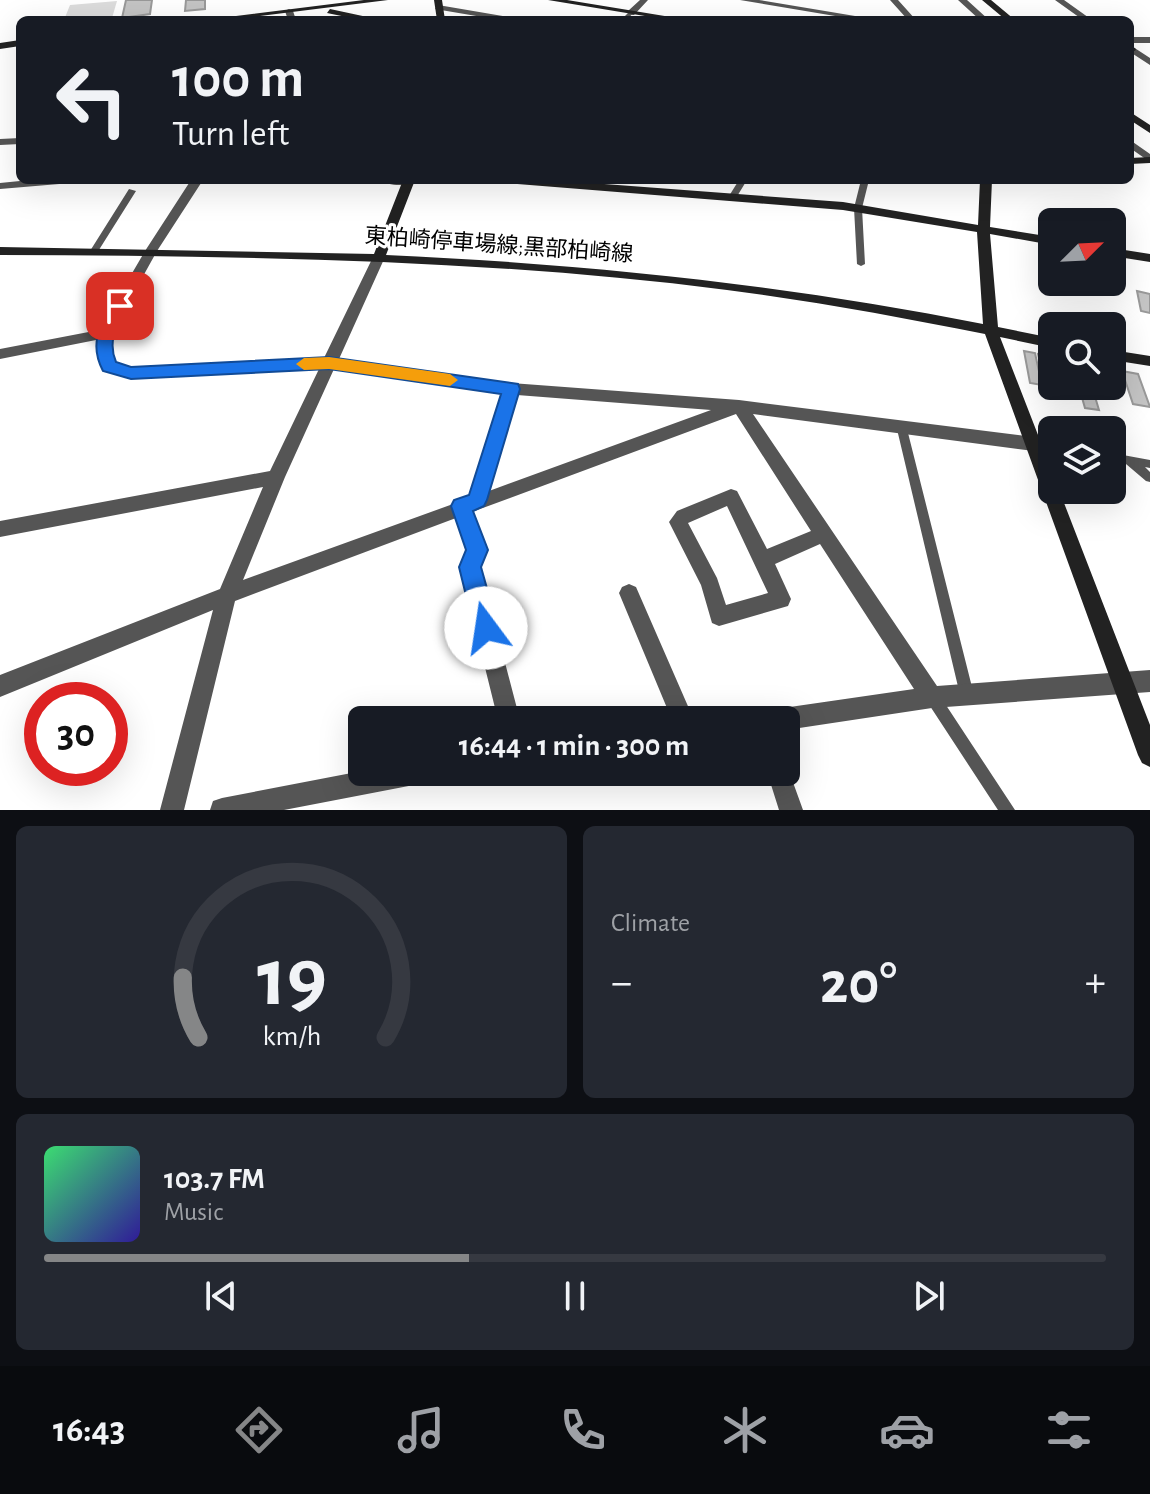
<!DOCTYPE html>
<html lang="en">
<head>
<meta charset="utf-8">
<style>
  body { margin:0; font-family:"Alegreya Sans","Noto Sans JP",sans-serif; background:#242831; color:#f1f3f6; height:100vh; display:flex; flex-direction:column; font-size:30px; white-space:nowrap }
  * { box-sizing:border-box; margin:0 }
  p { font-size:26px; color:#9ea1a6 }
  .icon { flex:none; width:44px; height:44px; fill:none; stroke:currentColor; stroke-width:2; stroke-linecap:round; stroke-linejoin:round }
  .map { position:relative; height:810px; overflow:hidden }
  .drawer { display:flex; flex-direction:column; gap:16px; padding:16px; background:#0d0f14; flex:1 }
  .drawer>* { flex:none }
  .hud { position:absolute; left:16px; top:16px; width:1118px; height:168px; border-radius:12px; box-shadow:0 8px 32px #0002; background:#171b24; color:#f1f3f6; overflow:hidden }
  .needle { width:52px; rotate:66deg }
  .buttons { position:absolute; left:1038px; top:208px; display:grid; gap:16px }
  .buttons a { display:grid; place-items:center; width:88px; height:88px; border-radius:12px; background:#171b24; box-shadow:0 8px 32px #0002; font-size:40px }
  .speed { position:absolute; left:24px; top:682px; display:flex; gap:16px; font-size:40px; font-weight:700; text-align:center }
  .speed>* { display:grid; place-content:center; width:104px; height:104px; border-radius:50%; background:#171b24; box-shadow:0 8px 32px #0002; line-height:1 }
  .speed .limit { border:12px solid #d22; background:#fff; color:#111 }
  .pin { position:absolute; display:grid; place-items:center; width:68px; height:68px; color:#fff; margin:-34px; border-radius:16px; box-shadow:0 4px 12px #0006 }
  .me { position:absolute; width:88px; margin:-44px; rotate:346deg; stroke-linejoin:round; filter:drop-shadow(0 0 6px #0008) }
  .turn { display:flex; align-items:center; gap:28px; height:168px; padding:0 24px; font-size:36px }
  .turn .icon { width:104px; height:104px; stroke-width:2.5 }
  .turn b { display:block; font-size:56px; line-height:68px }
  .big { font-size:60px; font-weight:700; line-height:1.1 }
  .drawer .tile { flex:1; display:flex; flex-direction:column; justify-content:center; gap:12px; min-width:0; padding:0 28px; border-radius:12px; background:#242831 }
  .drawer .dial { align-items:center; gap:0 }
  .dial svg { height:208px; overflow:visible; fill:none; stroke:#363941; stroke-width:7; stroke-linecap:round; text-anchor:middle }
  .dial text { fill:#f1f3f6; stroke:none }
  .song { display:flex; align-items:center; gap:24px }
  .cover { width:96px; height:96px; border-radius:12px; background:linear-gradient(135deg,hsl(140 70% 55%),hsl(250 70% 35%)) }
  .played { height:8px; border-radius:4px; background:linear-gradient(90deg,#858687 40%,#363941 40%) }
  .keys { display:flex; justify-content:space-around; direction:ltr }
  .heat { display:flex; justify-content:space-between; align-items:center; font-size:44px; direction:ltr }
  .drawer .tiles { flex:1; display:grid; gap:16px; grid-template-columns:1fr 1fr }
  .tile:last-child { grid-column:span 2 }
  .trip { position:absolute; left:348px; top:706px; width:452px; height:80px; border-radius:12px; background:#171b24; box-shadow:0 8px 32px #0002; font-weight:700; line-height:80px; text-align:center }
  .tabs { display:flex; height:128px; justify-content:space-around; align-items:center; background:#090b0e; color:#9ea1a6 }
  .tabs .icon { width:56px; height:56px }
  .tabs .on { color:#858687 }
  .tabs b { font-size:36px; color:#f1f3f6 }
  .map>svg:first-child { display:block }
  .green { fill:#dcdcdc }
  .building { fill:#c4c4c4; stroke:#999; stroke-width:2 }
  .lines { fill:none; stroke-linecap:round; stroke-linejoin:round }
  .lane { fill:#555; fill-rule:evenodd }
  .street { fill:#555; fill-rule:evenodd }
  .secondary { fill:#222; fill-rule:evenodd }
  .route { fill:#1a73e8; stroke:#114b97; stroke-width:2 }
  .slow { fill:#f59e0b }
  .labels { text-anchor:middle; stroke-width:6; stroke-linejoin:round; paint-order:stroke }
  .street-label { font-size:22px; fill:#000; stroke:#fff }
</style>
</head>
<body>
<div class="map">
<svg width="1150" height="810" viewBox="0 0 1150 810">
  <rect width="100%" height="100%" fill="#fff"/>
  <path class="green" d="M 117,1 L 112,18 L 64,20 L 70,5 Z"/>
  <path class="building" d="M 126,0 L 152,0 L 150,14 L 122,18 Z
    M 186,0 L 205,0 L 205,9 L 185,11 Z
    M 1137,291 L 1150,294 L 1150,313 L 1141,311 Z
    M 1024,351 L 1035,353 L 1042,385 L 1030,383 Z
    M 1038,354 L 1049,356 L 1052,383 L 1044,382 Z
    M 1122,371 L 1138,374 L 1150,407 L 1133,404 Z
    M 1079,387 L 1093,390 L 1099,410 L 1085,408 Z"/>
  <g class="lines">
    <path class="lane" d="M 629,12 L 633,13 L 627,20 L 621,20 Z
      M 739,180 L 747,180 L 736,198 L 730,198 L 729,196 Z
      M 861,180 L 869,180 L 862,208 L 865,264 L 861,266 L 857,264 L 854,208 Z
      M 129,189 L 136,191 L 97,253 L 91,253 L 90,251 Z
      M 901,421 L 905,422 L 906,425 L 974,695 L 972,700 L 967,702 L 962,700 L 960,695 L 896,425 L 897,422 Z
      M 1034,440 L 1052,443 L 1052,451 L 1030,447 L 1029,444 L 1030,441 Z
      M 1112,453 L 1150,460 L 1150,468 L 1145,467 L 1150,472 L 1150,482 L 1146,481 L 1126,464 L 1112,461 Z
      M 933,691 L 938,693 L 1015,810 L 998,810 L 928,703 L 926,698 L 928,693 Z"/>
    <path class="street" d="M 640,0 L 648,0 L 634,15 L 628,15 L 628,11 Z
      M 740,0 L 759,0 L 879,20 L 859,20 Z
      M 890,0 L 898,0 L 916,20 L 908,20 Z
      M 958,0 L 967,0 L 989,20 L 980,20 Z
      M 1055,0 L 1064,0 L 1092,20 L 1083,20 Z
      M 438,5 L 514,18 L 518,20 L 500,20 L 435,9 Z
      M 289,9 L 293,11 L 296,20 L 288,20 L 285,11 Z
      M 1130,37 L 1150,37 L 1150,43 L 1130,43 Z
      M 1130,45 L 1150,58 L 1150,65 L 1130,52 Z
      M 20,138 L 20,144 L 0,145 L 0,139 Z
      M 1130,140 L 1150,154 L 1150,162 L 1130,148 Z
      M 30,180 L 77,180 L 71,183 L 0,189 L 0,183 Z
      M 191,180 L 203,180 L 157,251 L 111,334 L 110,351 L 115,362 L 131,368 L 324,358 L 373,257 L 379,253 L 385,257 L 339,359 L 511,383 L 739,400 L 1034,437 L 1040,439 L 1042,444 L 1040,449 L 1034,451 L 753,414 L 937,686 L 1150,670 L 1150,692 L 932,708 L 786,730 L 786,720 L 765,720 L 768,712 L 776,709 L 914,689 L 820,544 L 775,564 L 791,599 L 788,606 L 719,626 L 712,623 L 701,585 L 669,522 L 677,511 L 731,489 L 737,491 L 767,549 L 811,531 L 736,414 L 472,512 L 486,550 L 480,567 L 520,720 L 498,720 L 460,567 L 468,550 L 456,518 L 235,601 L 184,810 L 160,810 L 213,610 L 0,697 L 0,675 L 220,589 L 263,487 L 0,537 L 0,521 L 270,471 L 319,369 L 131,378 L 104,370 L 96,351 L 96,340 L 0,359 L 0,349 L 99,330 L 145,251 ZM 334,369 L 502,393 L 469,498 L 455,501 L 453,504 L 243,580 L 285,477 ZM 517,395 L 711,410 L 489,491 ZM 727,506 L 768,593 L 726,605 L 717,578 L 688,523 Z
      M 380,180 L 414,180 L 415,181 C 407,187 388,186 380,180 Z
      M 629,584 L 636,587 L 694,720 L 672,720 L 619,593 L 622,587 Z
      M 786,763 L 803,810 L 779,810 L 767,772 L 786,772 Z
      M 362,771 L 431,772 L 427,780 L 419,784 L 284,810 L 210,810 L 213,801 L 222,798 Z"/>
    <path class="secondary" d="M 364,0 L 388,0 L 229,20 L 204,20 Z
      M 434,0 L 442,0 L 445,20 L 437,20 Z
      M 548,0 L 567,0 L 689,20 L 669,20 Z
      M 982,0 L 991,0 L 1015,20 L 1006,20 Z
      M 330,9 L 372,18 L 376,20 L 361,20 L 327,13 Z
      M 20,40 L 20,46 L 0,49 L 0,43 Z
      M 1130,47 L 1135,48 L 1136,50 L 1130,53 Z
      M 1130,112 L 1150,125 L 1150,133 L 1130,120 Z
      M 1150,157 L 1150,163 L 1130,164 L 1130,158 Z
      M 403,180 L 415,180 L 386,255 C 588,264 786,285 983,324 L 977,232 L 843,210 L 506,183 L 500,180 L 551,180 L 843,202 L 978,225 L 980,180 L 992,180 L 990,227 L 1052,237 L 1052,245 L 990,234 L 998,327 L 1052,338 L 1052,348 L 1000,337 L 1052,471 L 1052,490 L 1059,490 L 1150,725 L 1150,767 L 1142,763 L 1138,755 L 985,334 C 899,317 814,301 727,290 C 486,259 243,256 0,255 L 0,247 L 374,254 Z
      M 1112,248 L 1150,254 L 1150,262 L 1112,256 Z
      M 1112,350 L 1150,356 L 1150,366 L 1112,360 Z"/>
  </g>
  <path class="route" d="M 120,301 L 128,306 C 117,326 107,340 116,362 L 131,367 L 329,357 L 518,384 L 520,389 L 487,500 L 484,506 L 473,511 L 488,550 L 481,567 L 498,628 L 494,636 L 486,640 L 478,636 L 474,628 L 459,567 L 466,550 L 451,506 L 454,500 L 469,495 L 501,394 L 329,369 L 131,379 L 103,371 C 89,344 99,327 114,303 Z"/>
  <path class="slow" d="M 329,357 L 450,374 L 458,380 L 450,386 L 329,369 L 304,370 L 296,364 L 304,358 Z"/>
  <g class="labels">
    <g class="street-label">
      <text transform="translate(499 244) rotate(4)" y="8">東柏崎停車場線;黒部柏崎線</text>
    </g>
  </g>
</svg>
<div class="buttons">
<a><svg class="needle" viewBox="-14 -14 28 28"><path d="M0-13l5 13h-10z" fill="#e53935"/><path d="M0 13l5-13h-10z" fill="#9ea1a6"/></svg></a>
<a><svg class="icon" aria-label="search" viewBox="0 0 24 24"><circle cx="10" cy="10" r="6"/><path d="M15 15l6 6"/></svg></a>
<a><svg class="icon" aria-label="layers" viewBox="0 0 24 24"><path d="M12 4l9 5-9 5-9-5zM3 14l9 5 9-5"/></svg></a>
</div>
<div class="speed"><div class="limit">30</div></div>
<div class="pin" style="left:120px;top:306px;background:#d93025"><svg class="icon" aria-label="arrive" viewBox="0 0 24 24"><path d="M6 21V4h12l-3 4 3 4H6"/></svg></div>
<svg class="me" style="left:486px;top:628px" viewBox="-20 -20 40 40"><circle r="19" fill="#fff"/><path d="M0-13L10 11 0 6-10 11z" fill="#1a73e8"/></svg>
<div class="trip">16:44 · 1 min · 300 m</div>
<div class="hud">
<div class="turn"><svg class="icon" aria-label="left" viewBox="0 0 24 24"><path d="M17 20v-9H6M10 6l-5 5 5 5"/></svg><div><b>100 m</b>Turn left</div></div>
</div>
</div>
<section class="drawer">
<div class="tiles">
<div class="tile dial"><svg viewBox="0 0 100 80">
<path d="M14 69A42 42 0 1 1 86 69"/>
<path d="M14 69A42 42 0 0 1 8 46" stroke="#858687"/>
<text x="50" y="56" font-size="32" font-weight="700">19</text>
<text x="50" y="72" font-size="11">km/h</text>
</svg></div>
<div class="tile"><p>Climate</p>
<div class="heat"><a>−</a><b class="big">20°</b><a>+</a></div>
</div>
<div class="tile">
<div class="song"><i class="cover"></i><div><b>103.7 FM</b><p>Music</p></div></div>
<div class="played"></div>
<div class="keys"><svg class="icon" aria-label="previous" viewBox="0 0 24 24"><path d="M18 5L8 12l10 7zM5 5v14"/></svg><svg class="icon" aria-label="pause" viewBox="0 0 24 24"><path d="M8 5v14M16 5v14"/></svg><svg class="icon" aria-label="next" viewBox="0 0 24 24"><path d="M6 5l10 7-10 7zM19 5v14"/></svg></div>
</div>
</div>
</section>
<nav class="tabs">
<b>16:43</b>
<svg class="icon on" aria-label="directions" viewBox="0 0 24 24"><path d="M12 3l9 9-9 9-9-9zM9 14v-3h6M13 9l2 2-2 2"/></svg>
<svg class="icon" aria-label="music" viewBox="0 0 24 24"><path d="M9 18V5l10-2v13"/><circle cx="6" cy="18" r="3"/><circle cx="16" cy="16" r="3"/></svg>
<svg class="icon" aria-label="phone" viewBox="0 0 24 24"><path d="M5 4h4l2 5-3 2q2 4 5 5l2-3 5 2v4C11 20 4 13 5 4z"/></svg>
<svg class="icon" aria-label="climate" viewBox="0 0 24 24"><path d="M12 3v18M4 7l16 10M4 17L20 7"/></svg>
<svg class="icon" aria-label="car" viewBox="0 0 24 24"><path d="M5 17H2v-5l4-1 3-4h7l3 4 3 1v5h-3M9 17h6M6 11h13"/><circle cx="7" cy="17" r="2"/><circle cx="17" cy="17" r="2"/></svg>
<svg class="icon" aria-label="filters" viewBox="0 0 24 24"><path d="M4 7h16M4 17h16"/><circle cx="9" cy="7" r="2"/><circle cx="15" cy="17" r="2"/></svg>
</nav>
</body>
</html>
